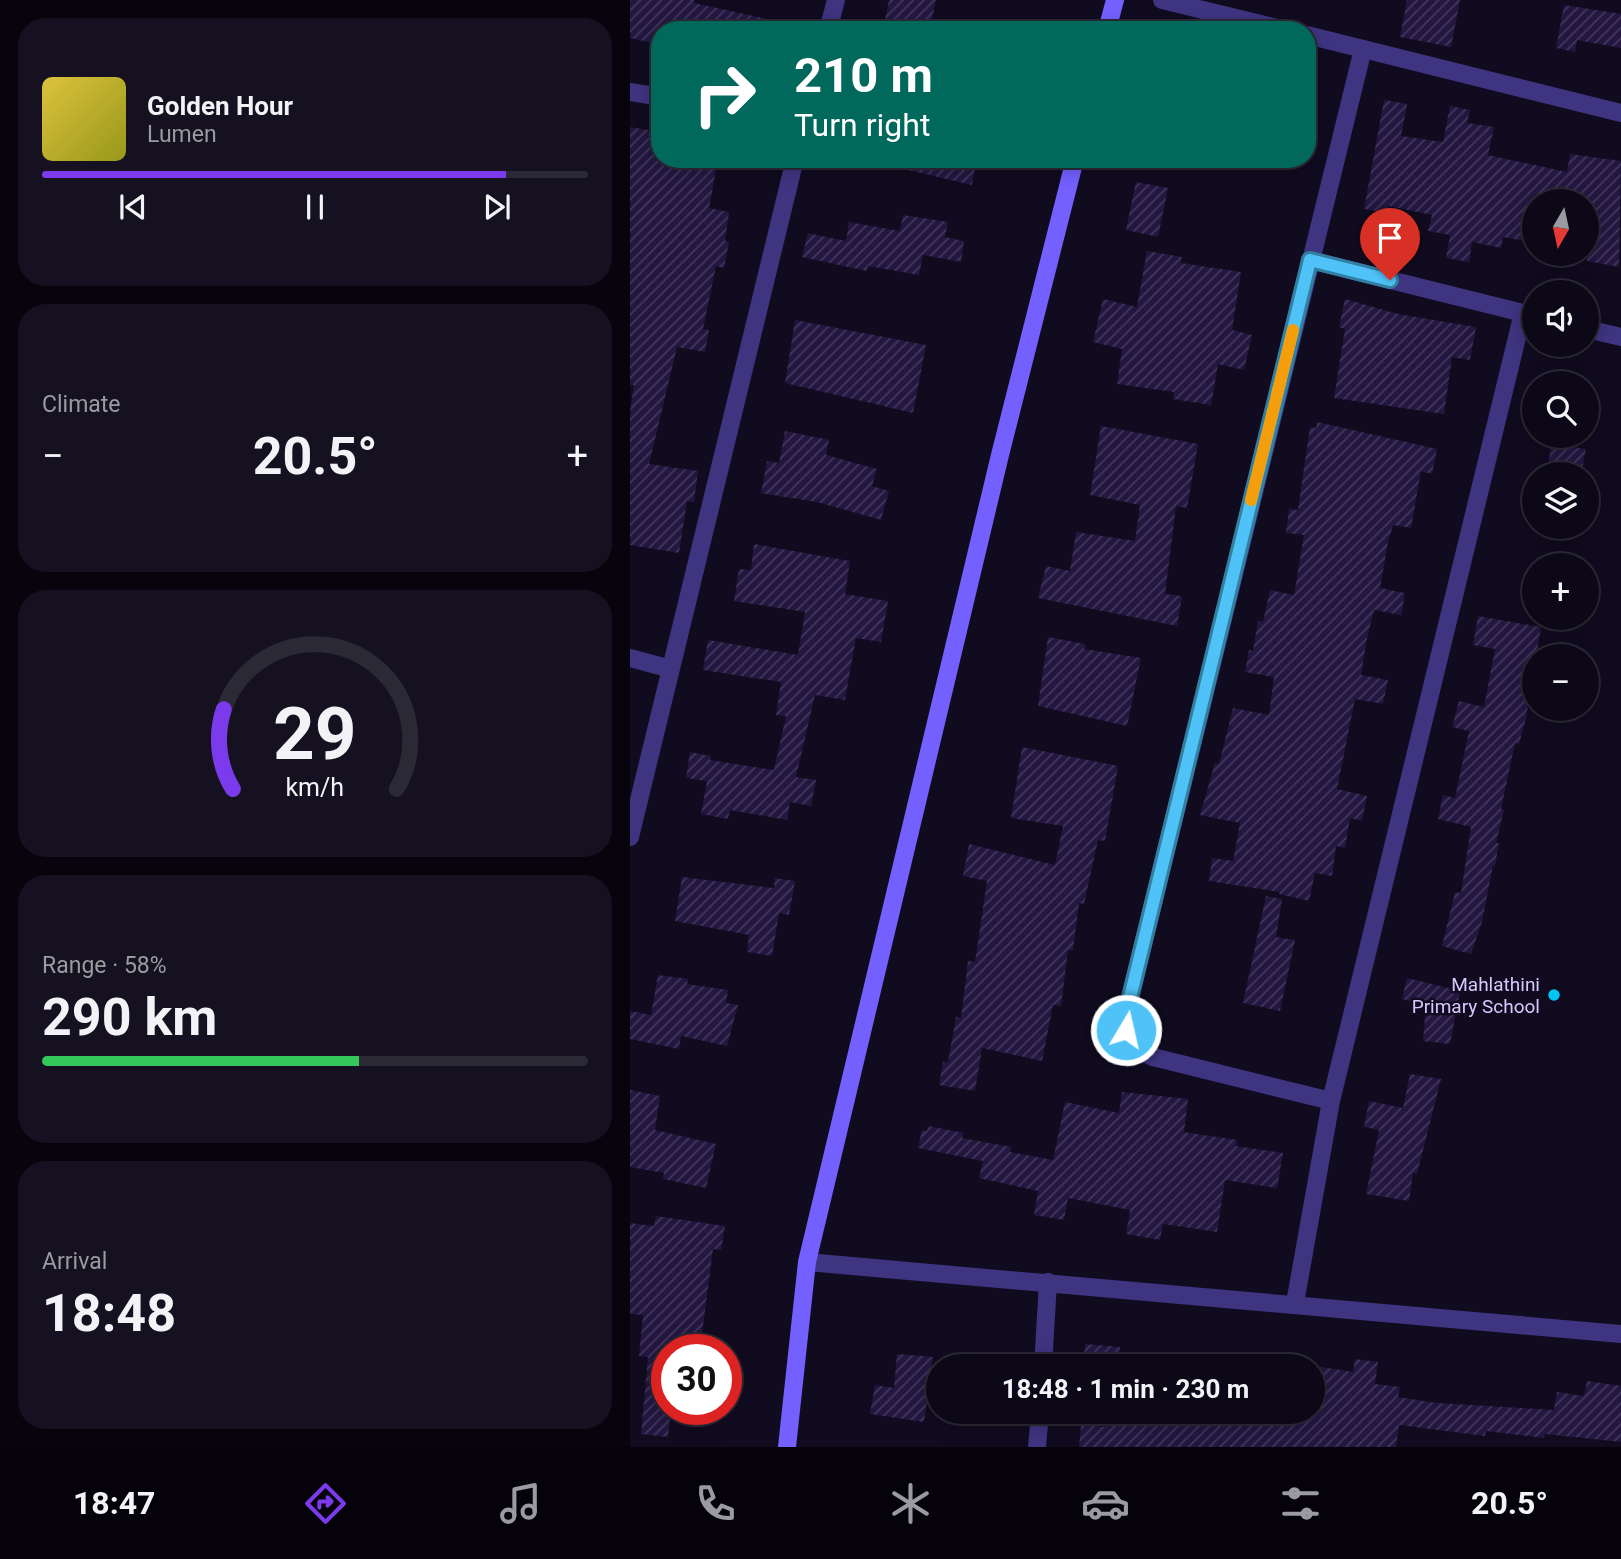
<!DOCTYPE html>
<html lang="en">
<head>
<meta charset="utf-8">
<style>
  body { margin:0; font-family:Roboto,sans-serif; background:#151120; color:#f1f3f6; height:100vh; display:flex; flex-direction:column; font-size:26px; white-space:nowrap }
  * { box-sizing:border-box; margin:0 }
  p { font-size:23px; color:#9a9aa1 }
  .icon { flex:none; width:38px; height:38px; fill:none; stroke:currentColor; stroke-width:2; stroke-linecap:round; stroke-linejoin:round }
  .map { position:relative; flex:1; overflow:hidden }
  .details { display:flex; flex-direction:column; gap:18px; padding:18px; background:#07040d; width:630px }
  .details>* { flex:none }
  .hud { position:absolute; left:21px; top:21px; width:665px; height:147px; border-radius:28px; box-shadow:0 4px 18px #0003,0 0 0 2px #2c2936; background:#00695c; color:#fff; overflow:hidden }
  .needle { width:46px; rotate:189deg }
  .tools { position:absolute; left:892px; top:189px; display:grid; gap:14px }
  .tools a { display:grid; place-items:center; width:77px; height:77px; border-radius:50%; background:#0c0817; box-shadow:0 4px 18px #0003,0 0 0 2px #2c2936; font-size:35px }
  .speed { position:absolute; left:21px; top:1334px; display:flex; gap:14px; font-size:35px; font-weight:700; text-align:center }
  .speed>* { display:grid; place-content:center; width:91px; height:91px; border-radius:50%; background:#0c0817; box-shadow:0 4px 18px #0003,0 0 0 2px #2c2936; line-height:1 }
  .speed .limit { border:10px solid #d22; background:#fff; color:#111 }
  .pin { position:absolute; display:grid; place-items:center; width:60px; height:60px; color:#fff; margin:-72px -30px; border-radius:50% 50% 50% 0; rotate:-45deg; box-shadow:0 0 7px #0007 }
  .pin .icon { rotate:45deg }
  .me { position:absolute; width:77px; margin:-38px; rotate:9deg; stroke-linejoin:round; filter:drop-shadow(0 0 5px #0008) }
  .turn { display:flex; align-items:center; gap:24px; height:147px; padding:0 28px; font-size:32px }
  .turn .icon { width:91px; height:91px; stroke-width:2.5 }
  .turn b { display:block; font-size:49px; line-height:60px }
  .big { font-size:52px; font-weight:700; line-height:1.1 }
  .details .widget { flex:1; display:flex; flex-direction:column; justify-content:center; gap:10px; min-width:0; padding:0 24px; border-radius:28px; background:#151120 }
  .details .dial { align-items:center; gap:0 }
  .dial svg { height:182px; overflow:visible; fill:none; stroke:#2c2936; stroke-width:7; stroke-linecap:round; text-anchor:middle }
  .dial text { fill:#f1f3f6; stroke:none }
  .song { display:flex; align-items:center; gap:21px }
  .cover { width:84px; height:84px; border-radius:10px; background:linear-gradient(135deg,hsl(50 70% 55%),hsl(60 70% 35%)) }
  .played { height:7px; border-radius:4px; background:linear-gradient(90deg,#7c3aed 85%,#2c2936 85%) }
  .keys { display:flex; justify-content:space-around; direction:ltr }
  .heat { display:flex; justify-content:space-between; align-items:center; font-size:38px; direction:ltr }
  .charge { height:10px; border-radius:5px; background:linear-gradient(90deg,#34c759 58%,#2c2936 0) }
  .trip { position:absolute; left:296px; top:1354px; width:399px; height:70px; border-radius:35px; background:#0c0817; box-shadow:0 4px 18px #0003,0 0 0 2px #2c2936; font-weight:700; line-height:70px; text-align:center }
  .tabs { display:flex; height:112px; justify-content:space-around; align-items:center; background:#050309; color:#9a9aa1 }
  .tabs .icon { width:49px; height:49px }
  .tabs .active { color:#7c3aed }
  .tabs b { font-size:32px; color:#f1f3f6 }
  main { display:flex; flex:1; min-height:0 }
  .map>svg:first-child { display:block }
  .building { fill:url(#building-hatch) }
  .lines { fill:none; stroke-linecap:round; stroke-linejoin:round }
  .street { stroke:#3e3480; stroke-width:18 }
  .secondary { stroke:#7360ff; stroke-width:18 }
  .route-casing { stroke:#337fa1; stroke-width:18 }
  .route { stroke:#4fc3f7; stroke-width:12 }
  .slow { stroke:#f59e0b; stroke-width:12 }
  .poi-dot { fill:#00c4f4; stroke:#100b1f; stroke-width:2.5 }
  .labels { text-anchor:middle; stroke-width:5; stroke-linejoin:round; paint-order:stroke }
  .poi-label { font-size:19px; fill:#d4c9ff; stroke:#100b1f; text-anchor:end }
</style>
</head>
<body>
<main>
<section class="details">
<div class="widget">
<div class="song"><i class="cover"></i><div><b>Golden Hour</b><p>Lumen</p></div></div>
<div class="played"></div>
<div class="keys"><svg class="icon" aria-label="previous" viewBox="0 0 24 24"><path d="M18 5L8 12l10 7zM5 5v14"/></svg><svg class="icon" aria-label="pause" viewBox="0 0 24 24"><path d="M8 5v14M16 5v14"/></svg><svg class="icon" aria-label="next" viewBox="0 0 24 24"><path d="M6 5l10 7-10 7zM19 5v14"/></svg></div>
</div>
<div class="widget"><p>Climate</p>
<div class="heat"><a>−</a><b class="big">20.5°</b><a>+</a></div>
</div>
<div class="widget dial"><svg viewBox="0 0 100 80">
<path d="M14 69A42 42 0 1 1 86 69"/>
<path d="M14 69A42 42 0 0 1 10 34" stroke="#7c3aed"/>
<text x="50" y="56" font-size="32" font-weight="700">29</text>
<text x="50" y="72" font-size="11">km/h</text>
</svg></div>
<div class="widget"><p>Range · 58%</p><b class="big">290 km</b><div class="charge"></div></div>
<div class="widget"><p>Arrival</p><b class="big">18:48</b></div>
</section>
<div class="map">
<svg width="991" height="1447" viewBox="0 0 991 1447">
  <defs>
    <pattern id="building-hatch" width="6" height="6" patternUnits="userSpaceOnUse" patternTransform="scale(1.75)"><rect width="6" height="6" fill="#231740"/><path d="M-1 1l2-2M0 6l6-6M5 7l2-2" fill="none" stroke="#42375d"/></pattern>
  </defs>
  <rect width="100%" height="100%" fill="#100b1f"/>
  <path class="building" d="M 0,0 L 64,0 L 64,3 L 147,21 L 146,30 L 30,30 L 27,44 L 0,38 Z
    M 259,0 L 306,0 L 300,30 L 253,30 Z
    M 777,0 L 830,0 L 821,47 L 770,37 Z
    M 934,5 L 991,14 L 991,48 L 947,40 L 945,52 L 926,48 Z
    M 754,100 L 777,104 L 771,136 L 813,142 L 820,106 L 840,110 L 837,123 L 864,127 L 858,155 L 937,172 L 940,154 L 991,161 L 989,267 L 957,261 L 957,201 L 905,195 L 905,243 L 873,237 L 871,248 L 842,242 L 839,262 L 816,258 L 820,235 L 798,231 L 802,215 L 758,206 L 757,213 L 734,209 Z
    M 0,127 L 30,132 L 30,159 L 88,159 L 79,208 L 99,212 L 95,241 L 99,242 L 94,268 L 86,266 L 73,329 L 79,330 L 75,352 L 47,347 L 19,464 L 68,471 L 64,502 L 57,501 L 49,553 L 0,545 L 0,412 L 4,385 L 0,385 Z
    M 266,159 L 347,159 L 342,185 L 265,167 Z
    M 506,182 L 538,188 L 528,237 L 496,230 Z
    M 273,215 L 318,222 L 315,237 L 334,241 L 331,262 L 293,255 L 289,275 L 238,266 L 237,271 L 172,257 L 178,233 L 216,241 L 219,222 L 270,231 Z
    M 517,251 L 552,257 L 551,263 L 611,272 L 602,330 L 622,335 L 614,370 L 588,364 L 581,405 L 543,399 L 544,392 L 487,384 L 492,349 L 463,342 L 473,299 L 507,307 Z
    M 715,299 L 768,314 L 846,327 L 840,360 L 822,357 L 814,414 L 704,398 L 715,329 L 709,327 Z
    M 165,320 L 296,345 L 283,413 L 155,383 Z
    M 687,422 L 807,449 L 802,474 L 791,471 L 781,528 L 763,525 L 758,542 L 750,588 L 775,593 L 771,615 L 744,610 L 737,638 L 731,675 L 758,680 L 753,704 L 725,699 L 707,789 L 737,796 L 732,821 L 720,818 L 715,848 L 706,846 L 702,876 L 685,873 L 679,901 L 649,894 L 650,892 L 579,881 L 582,858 L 603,861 L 610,823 L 570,815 L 585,763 L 589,764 L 603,708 L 639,715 L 644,677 L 615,672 L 619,650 L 623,651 L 628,621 L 633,622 L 640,590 L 664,595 L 674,535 L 656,533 L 659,509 L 668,510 L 680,427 L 686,428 Z
    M 471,426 L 568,444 L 557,508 L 546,506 L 535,594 L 552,596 L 547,626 L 408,598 L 416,566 L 440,571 L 446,532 L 505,541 L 510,505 L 460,495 Z
    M 155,431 L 199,440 L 196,455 L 247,469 L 242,486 L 259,491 L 251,520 L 187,502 L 131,493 L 137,461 L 149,463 Z
    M 921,444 L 956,449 L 951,474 L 917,474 Z
    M 124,544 L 220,561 L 215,594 L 258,601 L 251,642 L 226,638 L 215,700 L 185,695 L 166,777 L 186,780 L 181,806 L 160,802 L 157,820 L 100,810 L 98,819 L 71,814 L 77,781 L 56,778 L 60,752 L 81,756 L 80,760 L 144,770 L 156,716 L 146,715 L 151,682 L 73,670 L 78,640 L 168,655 L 175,612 L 104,601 L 109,569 L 121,570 Z
    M 848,616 L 911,627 L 896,718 L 889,744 L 885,743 L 871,809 L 874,810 L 866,843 L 869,843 L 865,866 L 863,865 L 852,922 L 841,954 L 812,946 L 825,892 L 831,893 L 841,827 L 808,819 L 813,795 L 825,798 L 839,731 L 822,727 L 829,701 L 854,707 L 865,649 L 843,645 Z
    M 418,637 L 455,644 L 454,649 L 511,658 L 497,726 L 408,706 Z
    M 392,747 L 488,766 L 475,841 L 468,840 L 454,904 L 449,903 L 443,950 L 438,950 L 431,1006 L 423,1005 L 412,1061 L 352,1048 L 345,1091 L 309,1085 L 313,1062 L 318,1062 L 326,1017 L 331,1018 L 338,961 L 345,962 L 357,881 L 333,876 L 339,844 L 425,865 L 433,826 L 381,818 Z
    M 52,877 L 144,888 L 145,878 L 165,881 L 159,915 L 149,913 L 142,956 L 117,952 L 119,935 L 45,921 Z
    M 636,896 L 652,899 L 646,937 L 665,940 L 650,1011 L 613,1003 Z
    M 28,975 L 58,979 L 57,984 L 98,990 L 96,1003 L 108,1005 L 97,1046 L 51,1036 L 49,1049 L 0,1039 L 0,1011 L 21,1015 Z
    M 777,978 L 830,991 L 820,1044 L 793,1041 L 796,1005 L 772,999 Z
    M 780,1074 L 811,1079 L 787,1174 L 783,1173 L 779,1201 L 736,1194 L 749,1130 L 734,1127 L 739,1101 L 773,1108 Z
    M 0,1090 L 30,1096 L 25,1130 L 86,1144 L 76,1188 L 33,1179 L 34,1173 L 0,1167 Z
    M 492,1092 L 558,1099 L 554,1132 L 607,1140 L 606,1146 L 653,1153 L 647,1188 L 595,1180 L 587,1232 L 533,1224 L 530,1240 L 496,1234 L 500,1210 L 438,1198 L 434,1220 L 404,1215 L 408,1191 L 349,1178 L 353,1161 L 288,1148 L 292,1130 L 297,1131 L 298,1126 L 334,1133 L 332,1138 L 381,1147 L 380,1152 L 423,1160 L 435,1102 L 489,1113 Z
    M 26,1216 L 95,1226 L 91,1250 L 83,1249 L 70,1349 L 37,1349 L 37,1409 L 41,1409 L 38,1437 L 11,1434 L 18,1357 L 9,1356 L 13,1315 L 0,1314 L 0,1223 L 24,1226 Z
    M 455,1344 L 490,1347 L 488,1367 L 453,1367 Z
    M 267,1354 L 303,1357 L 294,1422 L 240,1414 L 245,1385 L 264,1388 Z
    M 725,1359 L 748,1362 L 745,1384 L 770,1387 L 768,1397 L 807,1403 L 924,1410 L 927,1392 L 954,1396 L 957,1381 L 991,1386 L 991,1442 L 915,1434 L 914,1438 L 856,1431 L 855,1436 L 769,1425 L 766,1447 L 449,1447 L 451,1424 L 475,1427 L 476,1412 L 682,1412 L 682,1371 L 690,1372 L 691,1367 L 723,1372 Z"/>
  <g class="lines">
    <path class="street" d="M 532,0 L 655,30
      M 198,30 L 206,0
      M 677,35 L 991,113
      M 0,92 L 30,97
      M 680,260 L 905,316
      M 957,329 L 991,337
      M 0,658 L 41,669
      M 0,837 L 165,159
      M 701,1101 L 523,1057 C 500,1048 495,1039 496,1014 L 733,49
      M 177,1262 L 991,1334
      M 665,1303 L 701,1101 L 893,313
      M 413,1367 L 418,1282
      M 407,1447 L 410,1412"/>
    <path class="secondary" d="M 477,30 L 485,0
      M 157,1447 L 177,1262 L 370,455 L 445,159"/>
  </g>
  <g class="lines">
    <defs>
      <path id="route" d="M 496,1030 L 496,1014 L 680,260 L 760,280"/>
    </defs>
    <use href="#route" class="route-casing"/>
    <use href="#route" class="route"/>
    <path class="slow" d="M 621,500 L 663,330"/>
  </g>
  <circle class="poi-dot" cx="924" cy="995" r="7"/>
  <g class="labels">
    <g class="poi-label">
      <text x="910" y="991">Mahlathini<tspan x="910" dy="22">Primary School</tspan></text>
    </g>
  </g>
</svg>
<div class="tools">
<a><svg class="needle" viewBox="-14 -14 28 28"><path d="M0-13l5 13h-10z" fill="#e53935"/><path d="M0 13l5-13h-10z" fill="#9a9aa1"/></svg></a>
<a><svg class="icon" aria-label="sound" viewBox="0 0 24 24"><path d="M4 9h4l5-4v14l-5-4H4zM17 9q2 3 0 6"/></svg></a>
<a><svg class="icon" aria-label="search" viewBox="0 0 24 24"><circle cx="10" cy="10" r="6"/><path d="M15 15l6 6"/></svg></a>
<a><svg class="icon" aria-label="layers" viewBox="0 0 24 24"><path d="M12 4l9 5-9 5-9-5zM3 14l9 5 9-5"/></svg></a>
<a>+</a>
<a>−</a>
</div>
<div class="speed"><div class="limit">30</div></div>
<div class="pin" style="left:760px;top:280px;background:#d93025"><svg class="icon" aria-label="arrive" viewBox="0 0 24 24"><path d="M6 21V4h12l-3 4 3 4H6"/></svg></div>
<svg class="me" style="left:496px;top:1030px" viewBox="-20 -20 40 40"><circle r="17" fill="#4fc3f7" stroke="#fff" stroke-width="3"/><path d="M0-11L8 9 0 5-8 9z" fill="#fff"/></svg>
<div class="trip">18:48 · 1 min · 230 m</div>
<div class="hud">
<div class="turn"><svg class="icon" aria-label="right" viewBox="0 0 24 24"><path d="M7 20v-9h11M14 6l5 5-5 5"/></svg><div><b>210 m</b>Turn right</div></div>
</div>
</div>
</main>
<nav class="tabs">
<b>18:47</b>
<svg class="icon active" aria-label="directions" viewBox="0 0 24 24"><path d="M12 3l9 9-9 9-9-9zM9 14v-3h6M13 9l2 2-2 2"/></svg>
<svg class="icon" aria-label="music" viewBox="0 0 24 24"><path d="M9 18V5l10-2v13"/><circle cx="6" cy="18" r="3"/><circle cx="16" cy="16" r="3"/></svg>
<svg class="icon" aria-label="phone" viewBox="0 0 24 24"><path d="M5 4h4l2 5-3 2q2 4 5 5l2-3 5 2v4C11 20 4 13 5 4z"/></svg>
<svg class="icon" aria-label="climate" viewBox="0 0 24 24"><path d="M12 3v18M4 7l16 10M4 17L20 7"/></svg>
<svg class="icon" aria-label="car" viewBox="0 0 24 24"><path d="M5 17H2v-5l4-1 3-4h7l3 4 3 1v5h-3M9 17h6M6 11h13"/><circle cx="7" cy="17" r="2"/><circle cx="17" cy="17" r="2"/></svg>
<svg class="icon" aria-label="filters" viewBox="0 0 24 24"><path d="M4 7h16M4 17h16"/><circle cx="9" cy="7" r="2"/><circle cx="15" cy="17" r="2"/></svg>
<b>20.5°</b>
</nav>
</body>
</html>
